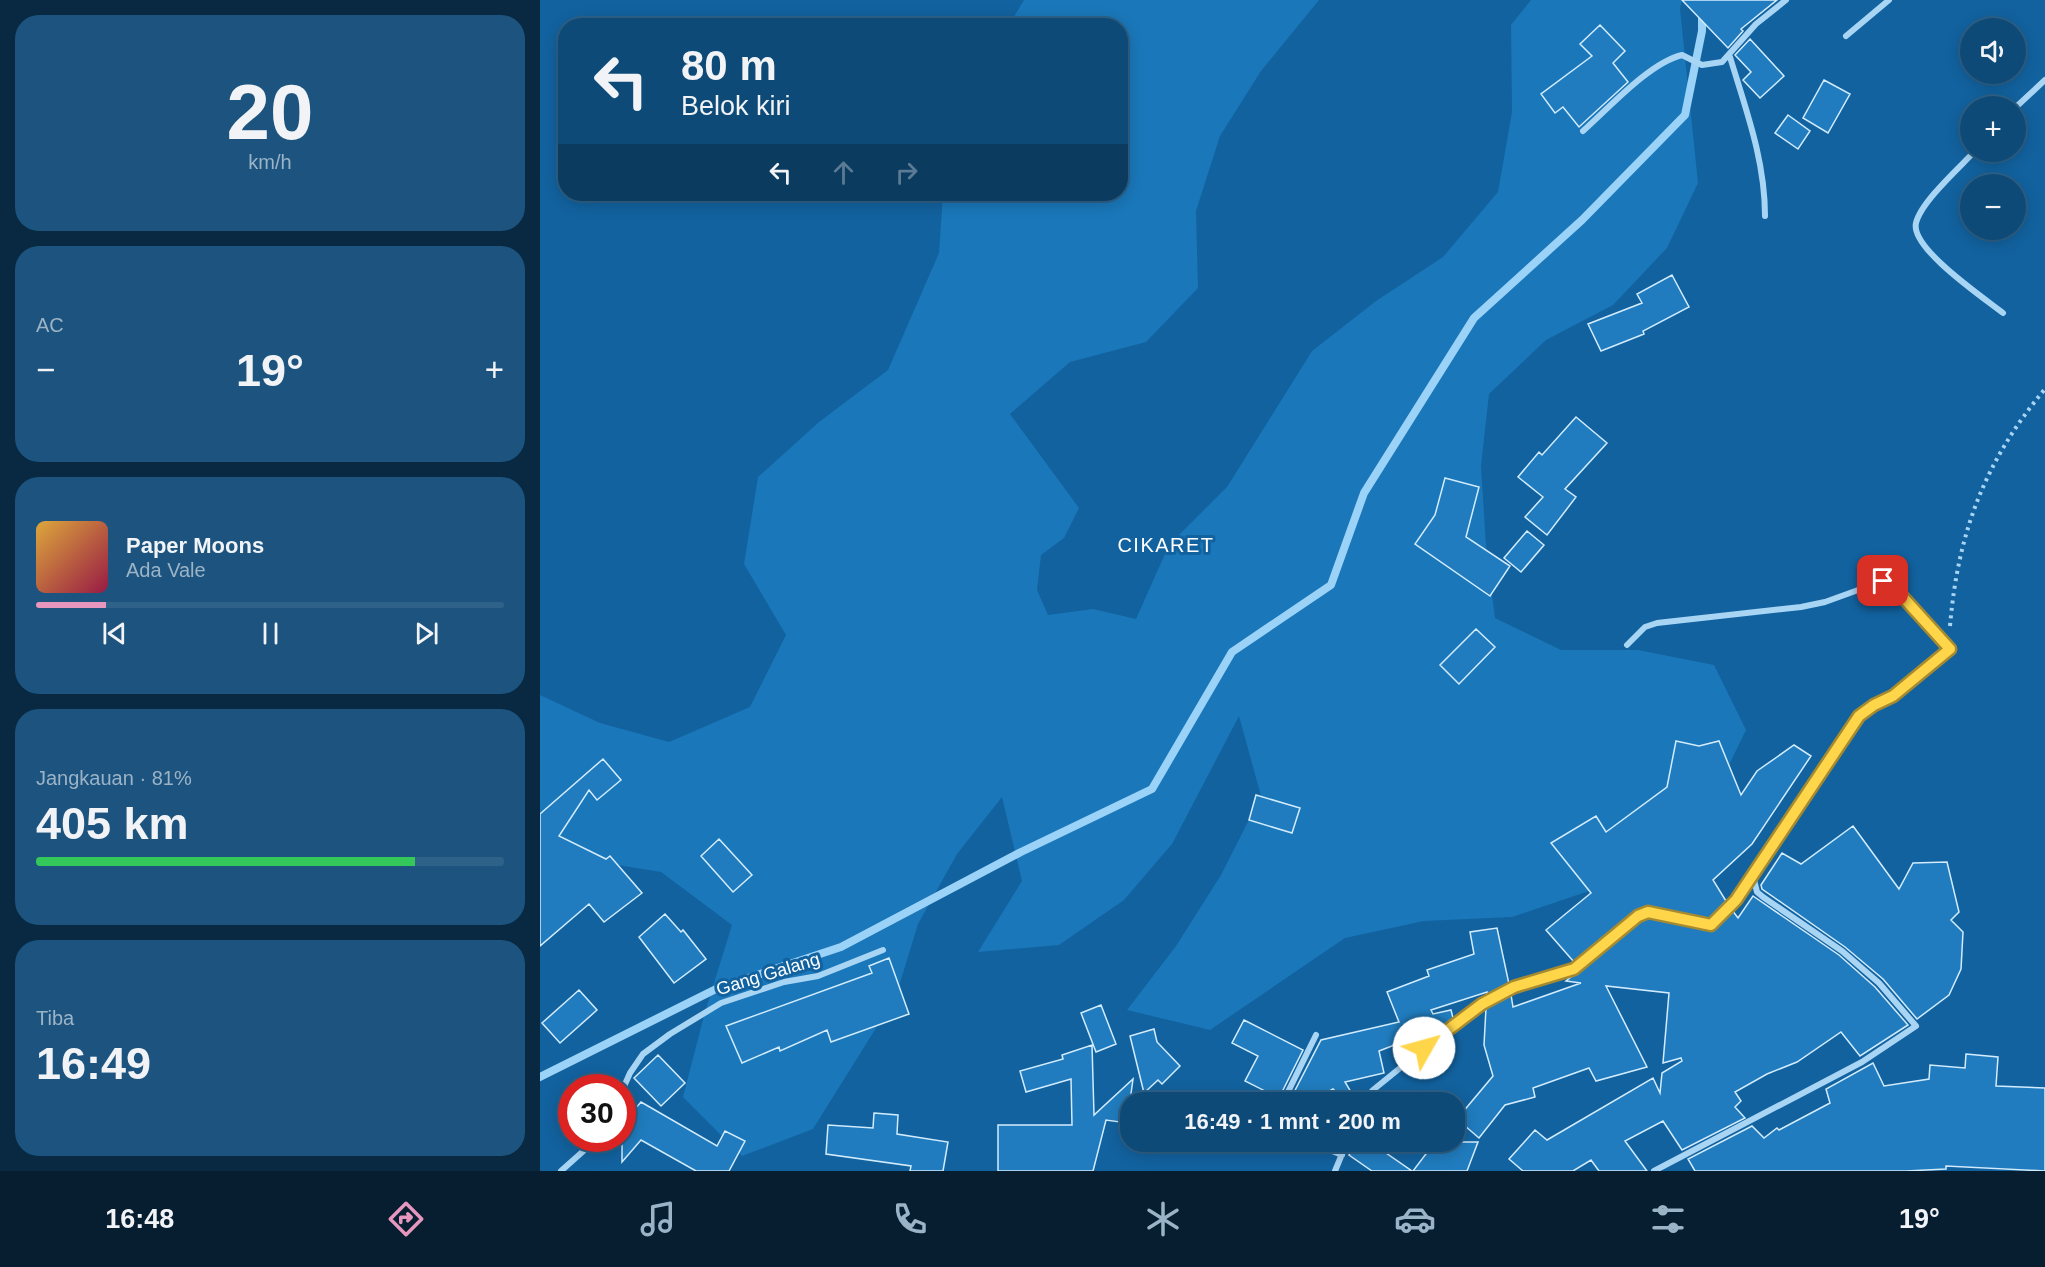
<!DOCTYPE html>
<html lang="id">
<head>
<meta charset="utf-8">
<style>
  body { margin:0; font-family:Arial,sans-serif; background:#1c547f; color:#f1f3f6; height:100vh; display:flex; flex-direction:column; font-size:22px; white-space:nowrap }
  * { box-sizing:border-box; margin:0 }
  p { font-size:20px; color:#9bb3c6 }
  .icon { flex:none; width:33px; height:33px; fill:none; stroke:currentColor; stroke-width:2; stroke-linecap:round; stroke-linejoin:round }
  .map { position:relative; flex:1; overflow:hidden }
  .drawer { display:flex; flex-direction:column; gap:15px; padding:15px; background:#082941; width:540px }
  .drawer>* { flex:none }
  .hud { position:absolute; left:18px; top:18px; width:570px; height:183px; border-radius:24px; box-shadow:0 3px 15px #0003,0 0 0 2px #2e6289; background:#0e4a77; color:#f1f3f6; overflow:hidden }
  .fabs { position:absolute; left:1420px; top:18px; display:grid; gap:12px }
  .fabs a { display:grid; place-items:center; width:66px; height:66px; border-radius:50%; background:#0e4a77; box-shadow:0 3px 15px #0003,0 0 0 2px #2e6289; font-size:30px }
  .speed { position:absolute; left:18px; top:1074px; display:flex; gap:12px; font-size:30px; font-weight:700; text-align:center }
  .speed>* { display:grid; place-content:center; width:78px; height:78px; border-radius:50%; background:#0e4a77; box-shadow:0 3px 15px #0003,0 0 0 2px #2e6289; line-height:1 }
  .speed .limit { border:9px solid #d22; background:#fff; color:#111 }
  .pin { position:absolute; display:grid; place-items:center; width:51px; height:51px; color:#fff; margin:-26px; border-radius:12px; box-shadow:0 3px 9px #0006 }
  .me { position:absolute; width:66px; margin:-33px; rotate:52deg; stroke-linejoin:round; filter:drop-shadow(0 0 4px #0008) }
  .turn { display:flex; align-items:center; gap:21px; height:126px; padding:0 24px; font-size:27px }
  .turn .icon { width:78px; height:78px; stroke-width:2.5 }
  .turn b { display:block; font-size:42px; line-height:51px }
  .lanes { display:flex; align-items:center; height:57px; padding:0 24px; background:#0003; justify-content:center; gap:30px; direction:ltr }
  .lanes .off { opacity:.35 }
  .big { font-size:45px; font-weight:700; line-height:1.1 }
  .drawer .card { flex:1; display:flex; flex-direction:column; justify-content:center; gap:9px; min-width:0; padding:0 21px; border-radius:24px; background:#1c547f }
  .drawer .dial { align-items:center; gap:0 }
  .dial b { font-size:78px; line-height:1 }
  .song { display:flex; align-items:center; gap:18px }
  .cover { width:72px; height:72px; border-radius:9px; background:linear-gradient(135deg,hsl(40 70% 55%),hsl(340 70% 35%)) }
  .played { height:6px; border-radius:3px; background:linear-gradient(90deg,#e797bd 15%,#2e6289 15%) }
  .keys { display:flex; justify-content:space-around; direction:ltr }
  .heat { display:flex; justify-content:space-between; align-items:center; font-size:33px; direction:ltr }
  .charge { height:9px; border-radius:4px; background:linear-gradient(90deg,#34c759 81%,#2e6289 0) }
  .trip { position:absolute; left:580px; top:1092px; width:345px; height:60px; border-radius:24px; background:#0e4a77; box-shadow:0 3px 15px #0003,0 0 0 2px #2e6289; font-weight:700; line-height:60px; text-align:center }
  .tabs { display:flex; height:96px; justify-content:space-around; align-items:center; background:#061e30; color:#9bb3c6 }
  .tabs .icon { width:42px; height:42px }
  .tabs .active { color:#e797bd }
  .tabs b { font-size:27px; color:#f1f3f6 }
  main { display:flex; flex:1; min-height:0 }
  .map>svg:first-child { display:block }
  .green { fill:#1a77b9 }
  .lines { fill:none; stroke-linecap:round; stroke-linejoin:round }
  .stream { stroke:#9bd2f8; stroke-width:8 }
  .building { fill:#207cbe; stroke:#d2ecfe; stroke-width:1.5 }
  .path { stroke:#a9d5f5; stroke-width:4; stroke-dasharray:3 4.5; stroke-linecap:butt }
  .service { stroke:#a9d5f5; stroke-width:4.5 }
  .minor { stroke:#a9d5f5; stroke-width:6 }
  .route-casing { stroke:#a68a30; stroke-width:15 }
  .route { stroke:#ffd54a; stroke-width:10 }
  .labels { text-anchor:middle; stroke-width:6; stroke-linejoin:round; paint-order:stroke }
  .street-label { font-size:18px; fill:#fff; stroke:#12629f }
  .neighbourhood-label { font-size:20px; letter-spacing:1.5px; fill:#fff; stroke:#12629f }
</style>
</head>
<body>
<main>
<section class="drawer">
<div class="card dial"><b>20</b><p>km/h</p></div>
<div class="card"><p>AC</p>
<div class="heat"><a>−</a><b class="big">19°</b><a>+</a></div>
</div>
<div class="card">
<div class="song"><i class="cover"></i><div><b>Paper Moons</b><p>Ada Vale</p></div></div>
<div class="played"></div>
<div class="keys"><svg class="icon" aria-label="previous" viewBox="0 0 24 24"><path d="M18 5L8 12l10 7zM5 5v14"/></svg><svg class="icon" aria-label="pause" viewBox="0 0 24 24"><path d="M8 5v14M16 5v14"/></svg><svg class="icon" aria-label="next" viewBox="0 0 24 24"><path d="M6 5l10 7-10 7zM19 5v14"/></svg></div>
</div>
<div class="card"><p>Jangkauan · 81%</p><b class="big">405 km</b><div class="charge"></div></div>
<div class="card"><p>Tiba</p><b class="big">16:49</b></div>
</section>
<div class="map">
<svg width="1505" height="1171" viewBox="0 0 1505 1171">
  <rect width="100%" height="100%" fill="#12629f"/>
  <path class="green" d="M 484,0 L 779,0 L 721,71 L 680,136 L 656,211 L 658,288 L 606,342 L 530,362 L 470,414 L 539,508 L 524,538 L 501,555 L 497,590 L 508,615 L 553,609 L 596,619 L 629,545 L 687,487 L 772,351 L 836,301 L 903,257 L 958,192 L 972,112 L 971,25 L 991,0 L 1142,0 L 1140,9 L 1158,183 L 1127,248 L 1073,305 L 1006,340 L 949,394 L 941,466 L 946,545 L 955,618 L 1021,650 L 1098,650 L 1174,665 L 1206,730 L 1174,796 L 1114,849 L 1046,892 L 972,917 L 884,921 L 805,938 L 670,1030 L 587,1010 L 636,946 L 681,875 L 721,796 L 699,716 L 632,844 L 584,900 L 519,945 L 438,952 L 482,881 L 462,797 L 417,854 L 378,924 L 356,996 L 273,1129 L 202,1156 L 143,1097 L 165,1012 L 192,925 L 121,872 L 34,858 L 0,870 L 0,695 L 60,723 L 129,742 L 210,707 L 246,635 L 204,564 L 218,477 L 279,422 L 348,370 L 399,253 L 403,194 L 580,194 L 580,26 L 469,25 Z"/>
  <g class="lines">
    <path class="stream" d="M 0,1077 L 178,988 L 301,947 L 481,852 L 612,789 L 692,652 L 791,585 L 824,493 L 934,318 L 1042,220 L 1145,115 L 1162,31 L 1162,0"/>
  </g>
  <path class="building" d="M 1142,0 L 1237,0 L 1201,29 L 1203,31 L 1188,48 Z
    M 1060,25 L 1085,51 L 1073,63 L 1088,82 L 1039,127 L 1023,107 L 1015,113 L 1001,94 L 1052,56 L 1040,44 Z
    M 1210,39 L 1244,76 L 1220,98 L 1203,80 L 1211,72 L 1195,55 Z
    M 1284,80 L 1310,94 L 1288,133 L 1263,118 Z
    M 1248,115 L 1270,131 L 1258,149 L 1235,133 Z
    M 1132,275 L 1149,307 L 1103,331 L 1104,334 L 1061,351 L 1048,324 L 1102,303 L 1097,294 Z
    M 1036,417 L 1067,443 L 1025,489 L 1036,497 L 1007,535 L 985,517 L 1003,497 L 978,477 L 999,452 L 1002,455 Z
    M 905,478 L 939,487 L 926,537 L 970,566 L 950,596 L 875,544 L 895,515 Z
    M 987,531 L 1004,545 L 981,572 L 964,558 Z
    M 936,629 L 955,647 L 919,684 L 900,665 Z
    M 1136,741 L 1159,746 L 1179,741 L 1201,795 L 1217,771 L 1254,745 L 1271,756 L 1212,844 L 1173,880 L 1186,901 L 1169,919 L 1106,907 L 1095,912 L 1034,962 L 1006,930 L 1051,893 L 1011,843 L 1056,816 L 1066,832 L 1127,787 Z
    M 63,759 L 81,780 L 57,800 L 49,790 L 19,836 L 66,859 L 70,856 L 102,893 L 64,922 L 49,904 L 0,946 L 0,814 Z
    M 716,795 L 760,808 L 752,833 L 709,820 Z
    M 1313,826 L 1359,889 L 1373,863 L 1407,862 L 1419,912 L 1411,920 L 1423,932 L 1421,969 L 1409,995 L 1377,1019 L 1343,979 L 1305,947 L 1222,889 L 1221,885 L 1242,853 L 1261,864 Z
    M 179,839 L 212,875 L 193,892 L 161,856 Z
    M 1213,896 L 1299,955 L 1335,987 L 1368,1025 L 1320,1056 L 1301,1032 L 1257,1062 L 1227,1074 L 1195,1092 L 1201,1101 L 1195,1107 L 1205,1118 L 1142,1150 L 1123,1121 L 1085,1141 L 1107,1171 L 1059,1171 L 1051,1160 L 1033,1171 L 983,1171 L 969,1159 L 995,1130 L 1007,1140 L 1113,1078 L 1120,1093 L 1122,1073 L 1142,1061 L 1141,1058 L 1123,1063 L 1129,993 L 1066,986 L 1107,1067 L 1056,1081 L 1049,1068 L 993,1088 L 995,1097 L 965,1105 L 939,1138 L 917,1119 L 953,1076 L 944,1045 L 946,1008 L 971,995 L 973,1007 L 1041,983 L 1026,981 L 1101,921 L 1108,917 L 1172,930 L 1192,910 L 1198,918 Z
    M 125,914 L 141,932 L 143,930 L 166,959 L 134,983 L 99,937 Z
    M 957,928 L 969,984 L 947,996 L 947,992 L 891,1010 L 893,1014 L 911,1010 L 913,1018 L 903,1026 L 839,1051 L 844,1073 L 805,1082 L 817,1102 L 794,1102 L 797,1093 L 793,1089 L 789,1091 L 785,1102 L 749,1102 L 781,1040 L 859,1022 L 847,992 L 889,976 L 887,970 L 934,954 L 930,932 Z
    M 349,958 L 369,1014 L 291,1042 L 287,1030 L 240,1051 L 239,1047 L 202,1063 L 186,1026 L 332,973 L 329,966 Z
    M 39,990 L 57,1010 L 20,1043 L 2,1023 Z
    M 561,1005 L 576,1044 L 556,1052 L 541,1013 Z
    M 704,1020 L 763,1050 L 739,1098 L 705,1081 L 718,1056 L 692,1043 Z
    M 614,1029 L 617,1042 L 640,1066 L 622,1084 L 618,1080 L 604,1093 L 590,1036 Z
    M 552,1045 L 554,1115 L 593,1079 L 587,1123 L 566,1120 L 553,1171 L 458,1171 L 458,1125 L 532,1125 L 531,1079 L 486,1092 L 480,1071 L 523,1059 L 522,1055 Z
    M 1426,1054 L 1458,1057 L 1456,1086 L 1505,1088 L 1505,1171 L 1406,1166 L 1406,1169 L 1366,1171 L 1155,1171 L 1148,1159 L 1212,1126 L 1224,1138 L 1237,1128 L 1239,1130 L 1290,1103 L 1286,1089 L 1333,1063 L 1344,1086 L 1389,1079 L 1390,1065 L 1425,1068 Z
    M 118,1055 L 145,1083 L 121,1106 L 94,1078 Z
    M 101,1102 L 177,1146 L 185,1131 L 205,1141 L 189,1171 L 156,1171 L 101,1140 L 82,1162 L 82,1124 Z
    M 334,1113 L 358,1115 L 357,1134 L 408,1142 L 403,1171 L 370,1171 L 371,1166 L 286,1154 L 288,1125 L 333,1128 Z
    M 818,1142 L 830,1142 L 872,1171 L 832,1171 L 809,1155 Z
    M 895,1142 L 938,1142 L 927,1171 L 873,1171 Z"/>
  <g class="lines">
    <path class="path" d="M 1410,626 C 1418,532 1445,461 1505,389"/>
    <path class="service" d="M 789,1102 L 793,1093"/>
    <path class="minor" d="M 1306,36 L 1349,0
      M 1190,57 C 1206,110 1225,160 1225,216
      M 1476,107 L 1505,80
      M 1043,131 C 1068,109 1109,63 1142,55 L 1162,65 L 1182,62 L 1216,24 L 1246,0
      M 1434,152 C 1419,168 1381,202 1376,223 C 1370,248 1444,298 1463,313
      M 82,1091 L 90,1073 L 103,1054 L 130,1034 L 181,1003 L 244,982 L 278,976 L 343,950
      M 743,1102 L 776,1035
      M 823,1102 L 833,1090 L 929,1012 L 974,987 L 1034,969 L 1098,916 L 1108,912 L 1171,925 L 1203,890 L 1319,716 L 1334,705 L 1353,696 L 1410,649 L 1352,585 L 1343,581 L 1285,602 L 1261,607 L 1117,623 L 1105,627 L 1087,645
      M 770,1142 L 802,1155
      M 21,1171 L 58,1138
      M 795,1171 L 807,1142
      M 1114,1171 L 1322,1062 L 1376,1026 L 1339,983 L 1302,951 L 1223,897 L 1217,892 L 1213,876"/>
  </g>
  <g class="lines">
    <defs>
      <path id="route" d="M 884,1048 L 942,1004 L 974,987 L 1034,969 L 1098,916 L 1108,912 L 1171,925 L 1196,900 L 1319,716 L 1334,705 L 1353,696 L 1410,649 L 1352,585 L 1343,581"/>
    </defs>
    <use href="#route" class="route-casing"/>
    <use href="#route" class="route"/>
  </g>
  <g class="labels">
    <g class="street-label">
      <text transform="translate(228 974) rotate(-17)" y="6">Gang Galang</text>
    </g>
    <g class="neighbourhood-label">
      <text x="626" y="552">CIKARET</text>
    </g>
  </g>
</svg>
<div class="fabs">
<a><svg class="icon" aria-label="sound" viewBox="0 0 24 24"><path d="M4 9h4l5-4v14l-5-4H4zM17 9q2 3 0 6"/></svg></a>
<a>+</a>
<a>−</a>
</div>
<div class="speed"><div class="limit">30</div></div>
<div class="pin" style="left:1343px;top:581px;background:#d93025"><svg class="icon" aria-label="arrive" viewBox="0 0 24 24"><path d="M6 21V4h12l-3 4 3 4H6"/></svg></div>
<svg class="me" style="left:884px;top:1048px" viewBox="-20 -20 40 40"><circle r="19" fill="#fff"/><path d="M0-13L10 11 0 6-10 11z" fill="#ffd54a"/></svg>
<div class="trip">16:49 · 1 mnt · 200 m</div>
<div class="hud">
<div class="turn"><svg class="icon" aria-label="left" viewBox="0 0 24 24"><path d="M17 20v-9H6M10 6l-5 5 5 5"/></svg><div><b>80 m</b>Belok kiri</div></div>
<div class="lanes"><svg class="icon" aria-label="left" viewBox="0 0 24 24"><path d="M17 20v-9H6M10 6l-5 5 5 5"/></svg><svg class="icon off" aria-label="ahead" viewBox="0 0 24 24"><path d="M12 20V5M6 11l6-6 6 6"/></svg><svg class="icon off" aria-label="right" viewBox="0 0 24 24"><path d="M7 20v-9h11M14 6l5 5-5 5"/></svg></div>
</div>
</div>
</main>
<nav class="tabs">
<b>16:48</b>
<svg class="icon active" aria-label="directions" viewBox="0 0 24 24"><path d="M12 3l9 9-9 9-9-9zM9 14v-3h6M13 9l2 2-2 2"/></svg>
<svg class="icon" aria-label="music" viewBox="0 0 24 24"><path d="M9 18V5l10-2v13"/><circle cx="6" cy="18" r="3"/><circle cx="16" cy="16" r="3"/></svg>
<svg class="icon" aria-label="phone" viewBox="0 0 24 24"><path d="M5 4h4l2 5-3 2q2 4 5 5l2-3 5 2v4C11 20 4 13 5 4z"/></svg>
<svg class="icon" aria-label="climate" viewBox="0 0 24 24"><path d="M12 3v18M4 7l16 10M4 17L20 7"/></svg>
<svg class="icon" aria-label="car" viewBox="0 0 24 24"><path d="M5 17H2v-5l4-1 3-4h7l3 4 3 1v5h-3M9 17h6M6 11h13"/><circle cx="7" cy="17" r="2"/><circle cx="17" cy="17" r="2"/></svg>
<svg class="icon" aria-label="filters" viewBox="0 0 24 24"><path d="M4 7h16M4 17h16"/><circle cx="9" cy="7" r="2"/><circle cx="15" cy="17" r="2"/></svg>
<b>19°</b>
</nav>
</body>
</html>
